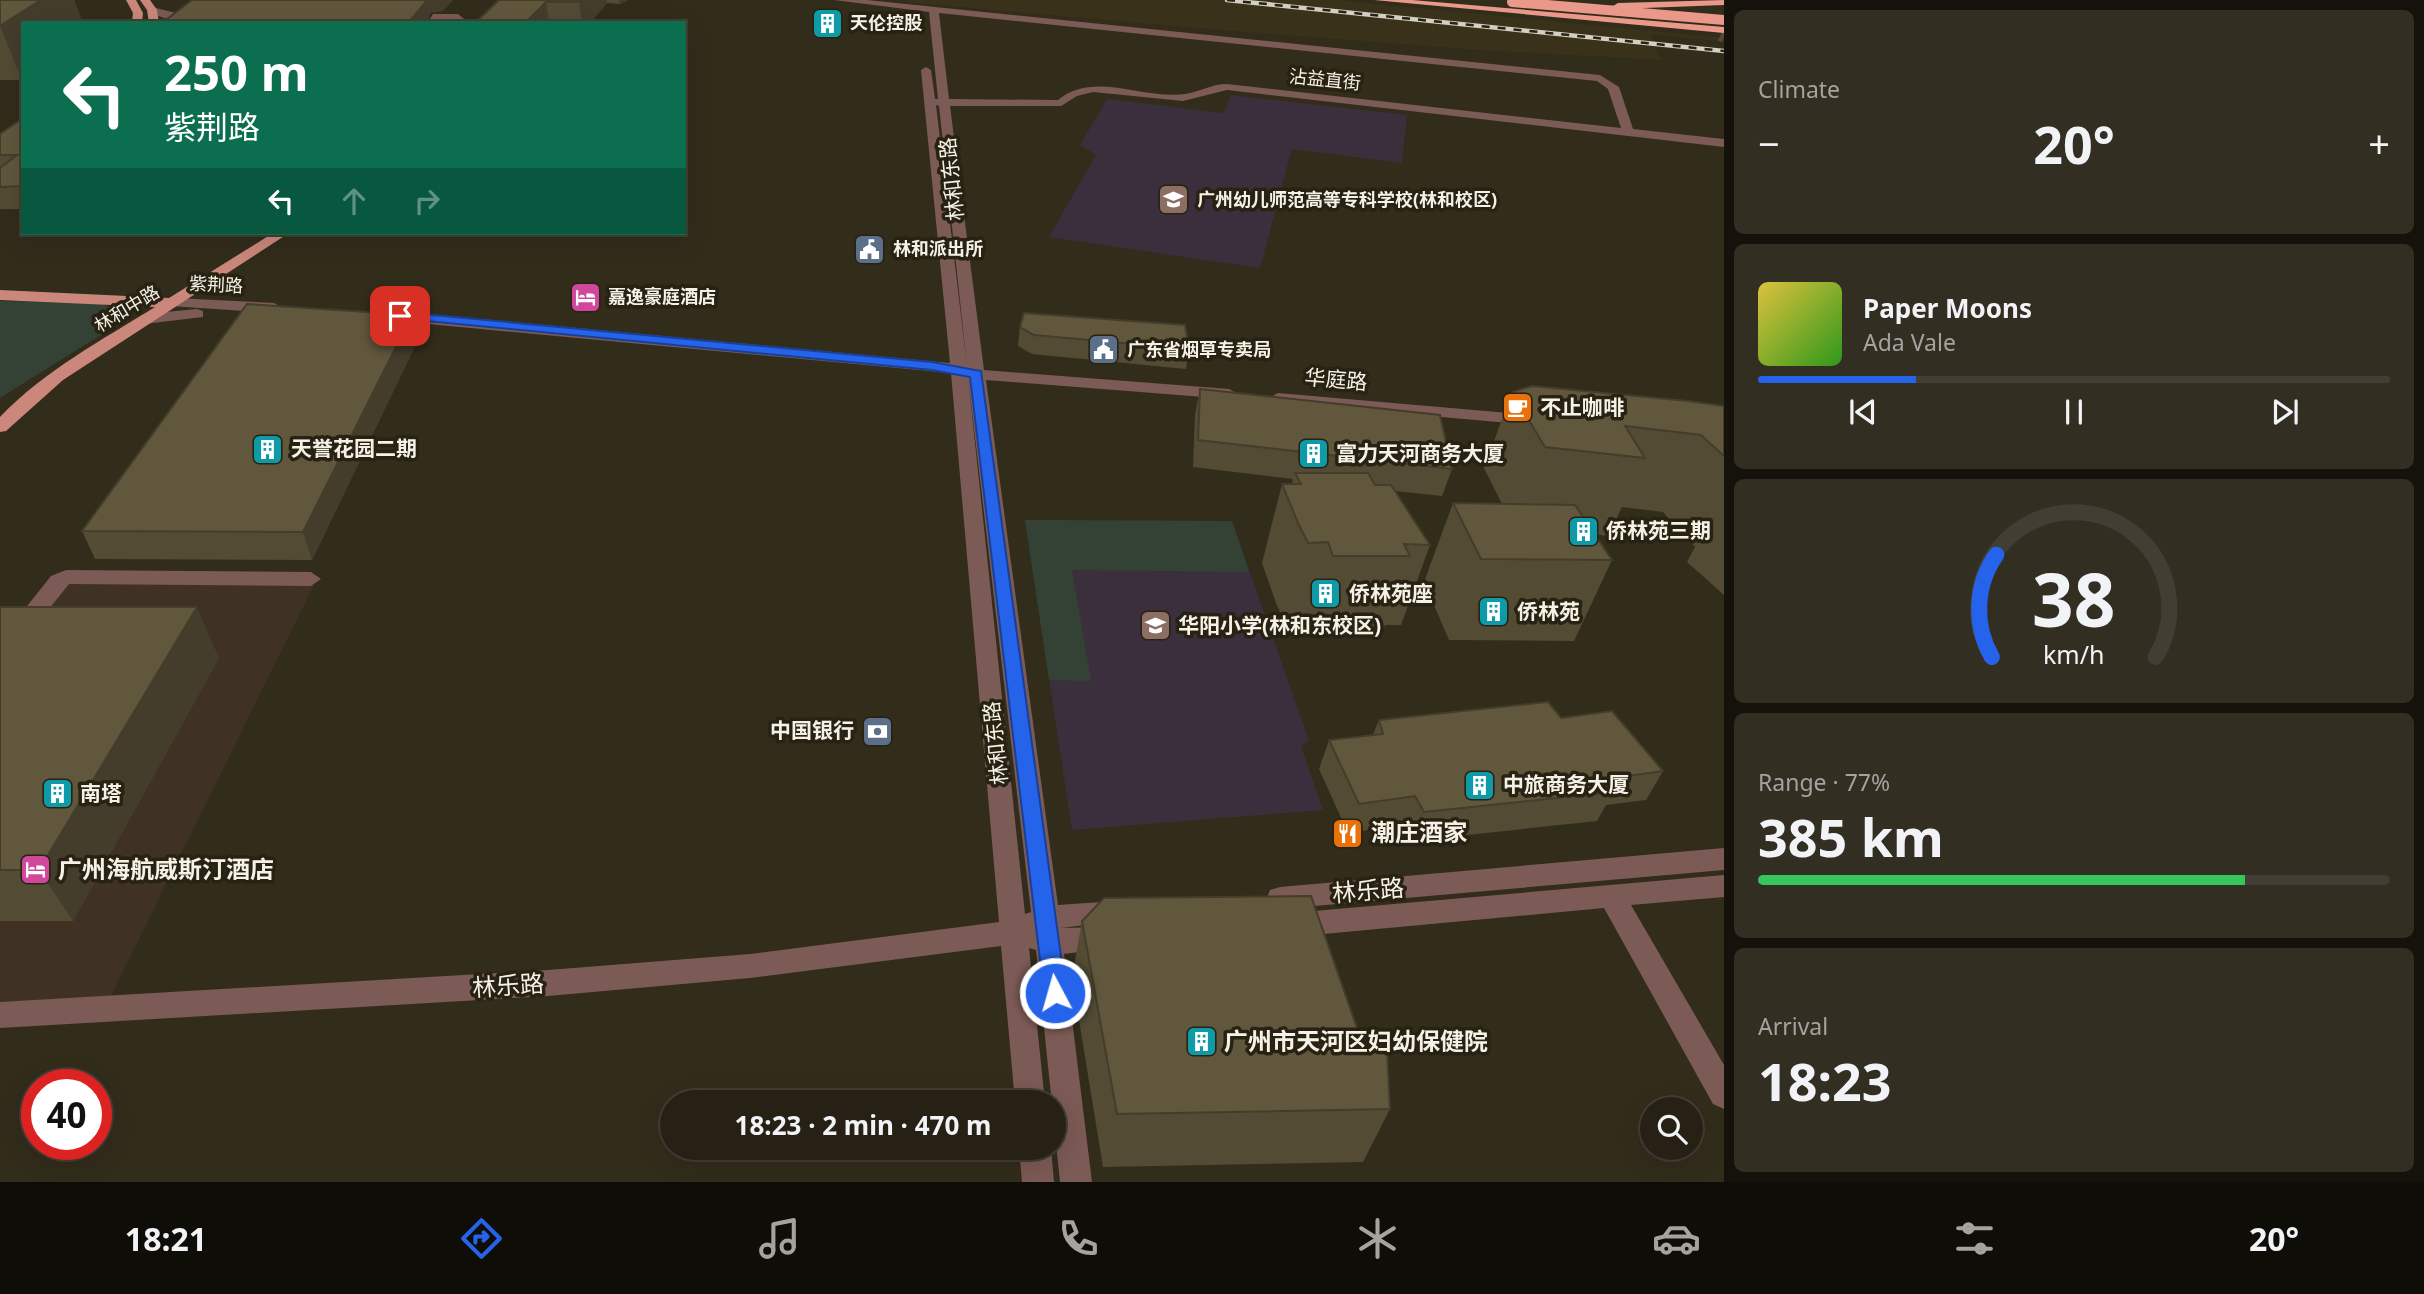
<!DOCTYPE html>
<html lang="en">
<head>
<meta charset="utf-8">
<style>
  body { margin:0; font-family:"Noto Sans","Noto Sans SC",sans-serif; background:#322e22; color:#f1f3f6; height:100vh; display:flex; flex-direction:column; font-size:26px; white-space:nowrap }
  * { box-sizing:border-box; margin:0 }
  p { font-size:23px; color:#a4a3a0 }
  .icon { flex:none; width:38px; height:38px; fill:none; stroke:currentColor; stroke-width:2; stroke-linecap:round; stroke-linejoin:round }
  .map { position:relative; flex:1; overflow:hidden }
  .side { display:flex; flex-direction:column; gap:10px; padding:10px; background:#15120b; width:700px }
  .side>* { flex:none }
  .hud { position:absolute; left:21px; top:21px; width:665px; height:214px; border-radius:0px; box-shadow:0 7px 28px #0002,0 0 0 2px #423e34; background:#0b6e4f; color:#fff; overflow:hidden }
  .tools { position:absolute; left:1640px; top:1097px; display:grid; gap:14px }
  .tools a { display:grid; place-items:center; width:63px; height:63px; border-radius:50%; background:#262114; box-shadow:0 7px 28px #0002,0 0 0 2px #423e34; font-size:35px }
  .speed { position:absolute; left:21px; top:1069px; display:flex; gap:14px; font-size:35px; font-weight:700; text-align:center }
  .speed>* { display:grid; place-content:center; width:91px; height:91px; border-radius:50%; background:#262114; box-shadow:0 7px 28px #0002,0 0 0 2px #423e34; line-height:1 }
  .speed .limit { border:10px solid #d22; background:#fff; color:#111 }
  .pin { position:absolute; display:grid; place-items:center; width:60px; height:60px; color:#fff; margin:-30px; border-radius:14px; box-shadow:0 4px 10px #0006 }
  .me { position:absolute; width:77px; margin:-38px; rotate:354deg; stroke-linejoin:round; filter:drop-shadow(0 0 5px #0008) }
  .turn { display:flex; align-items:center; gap:24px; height:147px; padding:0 28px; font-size:32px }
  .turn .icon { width:91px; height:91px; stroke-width:2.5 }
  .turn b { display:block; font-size:49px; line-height:60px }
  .lanes { display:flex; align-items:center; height:66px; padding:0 28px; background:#0003; justify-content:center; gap:35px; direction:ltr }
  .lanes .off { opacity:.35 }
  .big { font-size:52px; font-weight:700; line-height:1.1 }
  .side .tile { flex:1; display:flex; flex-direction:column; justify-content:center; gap:10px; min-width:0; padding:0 24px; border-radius:10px; background:#322e22 }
  .side .dial { align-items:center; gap:0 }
  .dial svg { height:182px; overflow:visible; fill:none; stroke:#423e34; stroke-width:7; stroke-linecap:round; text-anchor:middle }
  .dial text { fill:#f1f3f6; stroke:none }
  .song { display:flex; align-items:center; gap:21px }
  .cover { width:84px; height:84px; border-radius:10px; background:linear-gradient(135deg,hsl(50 70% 55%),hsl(110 70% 35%)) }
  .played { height:7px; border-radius:4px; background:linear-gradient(90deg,#2563eb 25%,#423e34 25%) }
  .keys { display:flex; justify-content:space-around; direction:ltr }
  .heat { display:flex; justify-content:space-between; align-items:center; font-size:38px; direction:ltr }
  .charge { height:10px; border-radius:5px; background:linear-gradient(90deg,#34c759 77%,#423e34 0) }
  .trip { position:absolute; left:660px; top:1090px; width:406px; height:70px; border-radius:35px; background:#262114; box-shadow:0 7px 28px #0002,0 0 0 2px #423e34; font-weight:700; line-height:70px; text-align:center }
  .menu { display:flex; height:112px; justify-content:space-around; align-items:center; background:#0f0d08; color:#a4a3a0 }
  .menu .icon { width:49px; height:49px }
  .menu .current { color:#2563eb }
  .menu b { font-size:32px; color:#f1f3f6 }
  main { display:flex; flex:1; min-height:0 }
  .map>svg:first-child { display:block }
  .commercial { fill:#3f3124 }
  .built { fill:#393119 }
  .education { fill:#3c2f3d }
  .green { fill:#334234 }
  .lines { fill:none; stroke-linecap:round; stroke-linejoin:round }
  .highway-tunnel { stroke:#4f4a39; stroke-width:10; stroke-dasharray:10 5; stroke-linecap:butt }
  .minor { fill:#7c5a55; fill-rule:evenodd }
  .major { fill:#cb877b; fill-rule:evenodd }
  .highway { fill:#ea988a; fill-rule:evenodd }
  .rail-casing { stroke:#d3cfc3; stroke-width:4.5 }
  .rail { stroke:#282212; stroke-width:2.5; stroke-dasharray:8; stroke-linecap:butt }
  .highway-bridge { stroke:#ea988a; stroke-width:10 }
  .wall { fill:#534b34 }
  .shaded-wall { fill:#443d2b }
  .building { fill:#61573d; stroke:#443d2b; stroke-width:2 }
  .route { fill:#2563eb; stroke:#184099; stroke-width:2 }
  .labels { text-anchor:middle; stroke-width:7; stroke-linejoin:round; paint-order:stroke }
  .far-poi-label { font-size:18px; font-weight:bold; fill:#f5f1e6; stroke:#282212; text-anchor:start }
  .far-street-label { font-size:18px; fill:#f5f1e6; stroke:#282212 }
  .street-label { font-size:21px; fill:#f5f1e6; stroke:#282212 }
  .poi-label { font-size:21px; font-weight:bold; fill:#f5f1e6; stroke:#282212; text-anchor:start }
  .near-poi-label { font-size:24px; font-weight:bold; fill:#f5f1e6; stroke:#282212; text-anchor:start }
  .near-street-label { font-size:24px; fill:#f5f1e6; stroke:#282212 }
</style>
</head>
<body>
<main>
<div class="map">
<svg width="1724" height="1182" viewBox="0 0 1724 1182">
  <rect width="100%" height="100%" fill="#322c1b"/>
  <path class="commercial" d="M 63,582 L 314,585 L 110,998 L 0,1002 L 0,660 Z"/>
  <path class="built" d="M 906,0 L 1336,0 L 1724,38 L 1724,42 L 1651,34 L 1658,55 L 1664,60 L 1479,50 L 1233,31 L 903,2 Z"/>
  <path class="education" d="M 1231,95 L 1407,115 L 1402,163 L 1292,149 L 1260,268 L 1049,237 L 1096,155 L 1080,145 L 1107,99 L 1223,113 Z
    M 1025,520 L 1232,521 L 1309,741 L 1301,746 L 1323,810 L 1072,830 Z"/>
  <path class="green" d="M 0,301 L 97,302 L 131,316 L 0,398 Z
    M 1025,520 L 1232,521 L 1249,572 L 1072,570 L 1091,681 L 1049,680 Z"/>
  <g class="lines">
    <path class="highway-tunnel" d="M 1720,36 L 1724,38"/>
    <path class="minor" d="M 834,0 L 867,0 L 1600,75 L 1619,87 L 1633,129 L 1724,139 L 1724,147 L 1227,90 L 1183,101 L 1093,92 L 1077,96 L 1061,106 L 950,106 L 984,370 L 1229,389 L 1238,394 L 1229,399 L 986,380 L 1058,905 L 1115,901 L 1125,904 L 1129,912 L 1125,920 L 1061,928 L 1106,927 L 1116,931 L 1120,939 L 1116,947 L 1064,954 L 1092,1182 L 1060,1182 L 1036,950 L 1029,948 L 1045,1102 L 1015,1102 L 1001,946 L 750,978 L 548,996 L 0,1028 L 0,1002 L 548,970 L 750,954 L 999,922 L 951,373 L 386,320 L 378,315 L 386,310 L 950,363 L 921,70 L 926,67 L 931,70 L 935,99 L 938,99 L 929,12 ZM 939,13 L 1597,81 L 1608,89 L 1621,128 L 1227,84 C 1211,84 1200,92 1185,94 C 1143,100 1094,70 1058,100 L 949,99 ZM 936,105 L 939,106 L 967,366 ZM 968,377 L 1031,912 L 1025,914 Z
      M 152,7 L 196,18 C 183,26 162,18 149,12 Z
      M 433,14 L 458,14 L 469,23 L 430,19 Z
      M 175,298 L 274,303 L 282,308 L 274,313 L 170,306 L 167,303 Z
      M 197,309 L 203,311 L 203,317 L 144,324 L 136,319 L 144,314 Z
      M 1278,393 L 1532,415 L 1541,420 L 1532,425 L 1272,402 L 1269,398 Z
      M 66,570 L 311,572 L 321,579 L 311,586 L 69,584 L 8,660 L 0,663 L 0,640 L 51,576 Z
      M 1724,848 L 1724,870 L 1280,909 L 1270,906 L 1267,898 L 1270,890 L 1280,887 Z
      M 1724,875 L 1724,897 L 1631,905 L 1724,1065 L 1724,1109 L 1713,1104 L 1604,908 L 1291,937 L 1281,933 L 1277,925 L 1281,917 L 1291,913 Z
      M 1019,1148 L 1051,1148 L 1054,1182 L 1022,1182 Z"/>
    <path class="major" d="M 126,0 L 136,0 L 143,13 L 142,23 L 132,23 L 133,13 Z
      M 140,0 L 150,0 L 157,10 L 159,23 L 149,23 L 147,10 Z
      M 273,233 L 289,233 L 63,380 L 6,431 L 0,432 L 0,417 C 44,371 102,340 155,307 L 0,300 L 0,290 L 169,298 Z"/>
    <path class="highway" d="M 1374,0 L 1412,0 L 1724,27 L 1724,33 Z
      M 1724,0 L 1724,5 L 1618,9 L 1613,6 L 1618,3 Z"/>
    <defs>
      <path id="rail" d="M 1227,0 L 1724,51"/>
    </defs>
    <use href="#rail" class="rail-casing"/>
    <use href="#rail" class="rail"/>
    <path class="highway-bridge" d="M 1512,2 L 1724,20"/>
  </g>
  <path class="wall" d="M 0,0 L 74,0 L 81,18 L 23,23 L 22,80 L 0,80 Z
    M 499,0 L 628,0 L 620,4 L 607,3 L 590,23 L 475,23 Z
    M 23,118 L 23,209 L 0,209 L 0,134 Z
    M 412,315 L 418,340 L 312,560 L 95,559 L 82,531 Z
    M 1020,327 L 1189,349 L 1186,369 L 1032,354 L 1018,346 Z
    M 1200,389 L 1452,469 L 1442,496 L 1395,491 L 1430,545 L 1401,625 L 1385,625 L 1381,636 L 1309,636 L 1304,623 L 1285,623 L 1276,603 L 1262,563 L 1282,484 L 1292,484 L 1293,479 L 1193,467 L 1195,415 Z
    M 1512,392 L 1724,406 L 1724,595 L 1687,562 L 1695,547 L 1663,512 L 1622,507 L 1608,536 L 1595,534 L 1612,560 L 1574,641 L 1449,640 L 1424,582 L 1453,503 L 1502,504 L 1484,468 Z
    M 0,607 L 219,658 L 73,921 L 0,921 Z
    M 1561,718 L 1663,771 L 1646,800 L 1606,805 L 1597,821 L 1411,841 L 1403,825 L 1348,833 L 1319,769 L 1329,740 L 1373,735 L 1379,720 Z
    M 1082,921 L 1365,1051 L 1390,1109 L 1363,1162 L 1103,1167 L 1072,977 Z"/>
  <path class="shaded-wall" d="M 15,0 L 74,0 L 81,18 L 73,23 L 23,23 L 22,80 L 0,26 Z
    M 426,0 L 453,0 L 443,11 L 431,13 L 427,23 L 408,23 Z
    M 582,0 L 607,0 L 607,3 L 590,23 L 582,23 L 579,2 Z
    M 619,0 L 628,0 L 620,4 Z
    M 546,2 L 549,23 L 525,23 Z
    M 412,315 L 418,340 L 312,560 L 303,532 Z
    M 197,607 L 219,658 L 73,921 L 39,870 Z"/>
  <path class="building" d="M 0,0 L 41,0 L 0,26 Z
    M 192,0 L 426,0 L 425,3 L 408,23 L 162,23 Z
    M 499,0 L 582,0 L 579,2 L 546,2 L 525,23 L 475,23 Z
    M 23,118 L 23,186 L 0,187 L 0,168 L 17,155 L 0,155 L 0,134 Z
    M 247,304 L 412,315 L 303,532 L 82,531 Z
    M 1024,313 L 1185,325 L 1189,349 L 1034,335 L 1020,327 Z
    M 1532,386 L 1688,401 L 1724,406 L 1724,456 L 1701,435 L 1625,426 L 1645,458 L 1545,447 L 1512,392 Z
    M 1200,389 L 1440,415 L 1452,469 L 1198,440 Z
    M 1295,473 L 1368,473 L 1375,485 L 1391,485 L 1430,545 L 1404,544 L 1410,556 L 1333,556 L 1328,542 L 1308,543 L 1298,523 L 1282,484 L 1301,484 Z
    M 1453,503 L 1575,505 L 1612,560 L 1481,559 Z
    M 0,607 L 197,607 L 39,870 L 0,870 Z
    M 1548,702 L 1561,718 L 1612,711 L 1663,771 L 1606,779 L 1614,792 L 1424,812 L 1415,796 L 1359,804 L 1329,740 L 1383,734 L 1379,720 Z
    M 1311,896 L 1365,1051 L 1387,1051 L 1390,1109 L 1117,1114 L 1082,921 L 1104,898 Z"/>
  <path class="route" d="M 400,312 L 932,362 L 981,371 L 1066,993 L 1063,1000 L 1055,1003 L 1047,1000 L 1044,993 L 970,377 L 932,370 L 396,318 L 396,313 Z"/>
  <defs>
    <symbol id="building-square" viewBox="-11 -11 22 22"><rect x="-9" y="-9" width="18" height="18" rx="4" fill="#0f9aa8" stroke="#282212"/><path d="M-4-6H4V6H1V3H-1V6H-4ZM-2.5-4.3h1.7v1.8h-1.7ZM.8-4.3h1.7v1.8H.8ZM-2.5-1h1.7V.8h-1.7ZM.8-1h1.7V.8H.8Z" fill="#fff"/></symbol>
    <symbol id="school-square" viewBox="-11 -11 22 22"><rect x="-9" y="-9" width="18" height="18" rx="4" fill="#8d6e63" stroke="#282212"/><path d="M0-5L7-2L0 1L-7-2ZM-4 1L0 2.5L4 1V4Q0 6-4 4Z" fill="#fff"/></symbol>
    <symbol id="civic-square" viewBox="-11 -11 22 22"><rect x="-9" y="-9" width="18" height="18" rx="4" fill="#5c6f8a" stroke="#282212"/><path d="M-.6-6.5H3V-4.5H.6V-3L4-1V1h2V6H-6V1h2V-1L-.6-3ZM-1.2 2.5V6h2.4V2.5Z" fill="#fff"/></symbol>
    <symbol id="hotel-square" viewBox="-11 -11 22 22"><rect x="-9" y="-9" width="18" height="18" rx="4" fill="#d1479c" stroke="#282212"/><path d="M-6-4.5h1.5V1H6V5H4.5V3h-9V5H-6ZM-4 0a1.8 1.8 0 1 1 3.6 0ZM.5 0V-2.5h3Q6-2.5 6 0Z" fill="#fff"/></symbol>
    <symbol id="cafe-square" viewBox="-11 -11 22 22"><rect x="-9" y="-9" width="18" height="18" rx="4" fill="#e8710a" stroke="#282212"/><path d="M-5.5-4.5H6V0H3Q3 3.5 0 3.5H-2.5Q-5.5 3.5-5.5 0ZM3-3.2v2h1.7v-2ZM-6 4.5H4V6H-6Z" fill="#fff"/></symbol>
    <symbol id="bank-square" viewBox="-11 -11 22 22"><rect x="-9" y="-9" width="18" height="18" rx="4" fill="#5c6f8a" stroke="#282212"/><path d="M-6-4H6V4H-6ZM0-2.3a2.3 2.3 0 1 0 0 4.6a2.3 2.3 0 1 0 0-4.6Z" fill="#fff"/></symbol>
    <symbol id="restaurant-square" viewBox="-11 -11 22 22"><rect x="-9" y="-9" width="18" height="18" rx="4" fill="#e8710a" stroke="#282212"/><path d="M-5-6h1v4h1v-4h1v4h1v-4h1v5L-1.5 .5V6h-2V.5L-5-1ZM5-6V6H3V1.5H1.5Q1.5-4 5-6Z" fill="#fff"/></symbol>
  </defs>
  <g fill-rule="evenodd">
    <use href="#building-square" x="810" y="6" width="35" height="35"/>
    <use href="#school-square" x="1156" y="182" width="35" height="35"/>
    <use href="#civic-square" x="852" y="232" width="35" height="35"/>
    <use href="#hotel-square" x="568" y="280" width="35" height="35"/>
    <use href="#civic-square" x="1086" y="332" width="35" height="35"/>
    <use href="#cafe-square" x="1500" y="390" width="35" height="35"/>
    <use href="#building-square" x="250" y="432" width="35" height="35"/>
    <use href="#building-square" x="1296" y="436" width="35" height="35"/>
    <use href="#building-square" x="1566" y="514" width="35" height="35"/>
    <use href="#building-square" x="1308" y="576" width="35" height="35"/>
    <use href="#building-square" x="1476" y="594" width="35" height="35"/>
    <use href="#school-square" x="1138" y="608" width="35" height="35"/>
    <use href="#bank-square" x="860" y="714" width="35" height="35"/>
    <use href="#building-square" x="1462" y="768" width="35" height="35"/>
    <use href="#building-square" x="40" y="776" width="35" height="35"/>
    <use href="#restaurant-square" x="1330" y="816" width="35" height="35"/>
    <use href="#hotel-square" x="18" y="852" width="35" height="35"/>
    <use href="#building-square" x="1184" y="1024" width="35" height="35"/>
  </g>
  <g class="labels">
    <g class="far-poi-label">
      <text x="850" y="29">天伦控股</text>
      <text x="1197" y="206">广州幼儿师范高等专科学校(林和校区)</text>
      <text x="893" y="255">林和派出所</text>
      <text x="608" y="303">嘉逸豪庭酒店</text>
      <text x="1127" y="356">广东省烟草专卖局</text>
    </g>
    <g class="far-street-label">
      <text transform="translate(1325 80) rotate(6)" y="6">沾益直街</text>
      <text transform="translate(216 285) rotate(3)" y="6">紫荆路</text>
      <text transform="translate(127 309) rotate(-31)" y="6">林和中路</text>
    </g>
    <g class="street-label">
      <text transform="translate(952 179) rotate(-96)" y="7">林和东路</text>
      <text transform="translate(1336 380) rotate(5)" y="7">华庭路</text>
      <text transform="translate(996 743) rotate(-96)" y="7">林和东路</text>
    </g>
    <g class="poi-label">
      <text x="1540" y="415">不止咖啡</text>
      <text x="291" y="456">天誉花园二期</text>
      <text x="1336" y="461">富力天河商务大厦</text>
      <text x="1606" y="538">侨林苑三期</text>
      <text x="1349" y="601">侨林苑座</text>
      <text x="1517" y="619">侨林苑</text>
      <text x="1178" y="633">华阳小学(林和东校区)</text>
      <text x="854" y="738" text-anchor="end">中国银行</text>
      <text x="1503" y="792">中旅商务大厦</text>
      <text x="80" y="801">南塔</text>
    </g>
    <g class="near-poi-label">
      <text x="1371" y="841">潮庄酒家</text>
      <text x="58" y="878">广州海航威斯汀酒店</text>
      <text x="1224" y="1050">广州市天河区妇幼保健院</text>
    </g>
    <g class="near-street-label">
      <text transform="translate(1368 891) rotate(-5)" y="8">林乐路</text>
      <text transform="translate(508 986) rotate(-4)" y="8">林乐路</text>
    </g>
  </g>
</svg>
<div class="tools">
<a><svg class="icon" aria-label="search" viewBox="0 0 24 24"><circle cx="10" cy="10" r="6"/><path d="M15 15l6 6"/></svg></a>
</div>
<div class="speed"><div class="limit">40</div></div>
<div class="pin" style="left:400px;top:316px;background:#d93025"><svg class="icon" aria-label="arrive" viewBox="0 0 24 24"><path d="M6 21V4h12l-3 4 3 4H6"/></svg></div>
<svg class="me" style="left:1055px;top:993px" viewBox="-20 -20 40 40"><circle r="17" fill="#2563eb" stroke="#fff" stroke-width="3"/><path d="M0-11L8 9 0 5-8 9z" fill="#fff"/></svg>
<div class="trip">18:23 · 2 min · 470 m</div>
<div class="hud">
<div class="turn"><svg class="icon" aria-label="left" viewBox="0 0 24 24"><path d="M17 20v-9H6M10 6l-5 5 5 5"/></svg><div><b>250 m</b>紫荆路</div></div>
<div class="lanes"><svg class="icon" aria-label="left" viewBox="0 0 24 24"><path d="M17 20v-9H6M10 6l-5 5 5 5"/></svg><svg class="icon off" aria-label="ahead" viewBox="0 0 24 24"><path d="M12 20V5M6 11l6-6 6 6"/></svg><svg class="icon off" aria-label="right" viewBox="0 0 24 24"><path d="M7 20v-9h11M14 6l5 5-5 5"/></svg></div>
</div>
</div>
<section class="side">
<div class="tile"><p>Climate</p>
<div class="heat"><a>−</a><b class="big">20°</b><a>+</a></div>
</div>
<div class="tile">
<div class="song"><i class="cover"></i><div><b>Paper Moons</b><p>Ada Vale</p></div></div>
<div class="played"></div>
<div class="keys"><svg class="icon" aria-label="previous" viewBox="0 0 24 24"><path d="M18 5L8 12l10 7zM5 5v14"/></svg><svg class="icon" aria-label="pause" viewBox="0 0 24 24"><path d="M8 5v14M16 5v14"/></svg><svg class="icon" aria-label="next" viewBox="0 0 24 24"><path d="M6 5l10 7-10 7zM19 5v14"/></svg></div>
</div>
<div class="tile dial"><svg viewBox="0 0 100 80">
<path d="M14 69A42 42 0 1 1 86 69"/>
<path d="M14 69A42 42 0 0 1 16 24" stroke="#2563eb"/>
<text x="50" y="56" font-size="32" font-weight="700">38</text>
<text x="50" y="72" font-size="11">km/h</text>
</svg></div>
<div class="tile"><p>Range · 77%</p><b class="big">385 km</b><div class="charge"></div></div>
<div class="tile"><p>Arrival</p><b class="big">18:23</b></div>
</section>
</main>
<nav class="menu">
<b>18:21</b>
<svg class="icon current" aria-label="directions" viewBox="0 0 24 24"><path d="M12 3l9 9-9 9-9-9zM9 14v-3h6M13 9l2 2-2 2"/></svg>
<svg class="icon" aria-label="music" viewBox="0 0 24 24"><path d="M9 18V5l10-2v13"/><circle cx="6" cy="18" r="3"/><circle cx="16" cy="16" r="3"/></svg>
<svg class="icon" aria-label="phone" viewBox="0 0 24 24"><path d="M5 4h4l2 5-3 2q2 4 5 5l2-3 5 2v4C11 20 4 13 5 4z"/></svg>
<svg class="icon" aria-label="climate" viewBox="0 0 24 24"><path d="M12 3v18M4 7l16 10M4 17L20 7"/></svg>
<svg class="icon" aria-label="car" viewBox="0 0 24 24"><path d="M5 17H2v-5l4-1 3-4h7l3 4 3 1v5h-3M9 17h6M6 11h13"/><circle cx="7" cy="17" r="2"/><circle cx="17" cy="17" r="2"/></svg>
<svg class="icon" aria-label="filters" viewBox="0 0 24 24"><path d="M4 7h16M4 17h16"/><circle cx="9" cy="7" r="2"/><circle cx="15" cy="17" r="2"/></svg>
<b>20°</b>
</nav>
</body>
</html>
